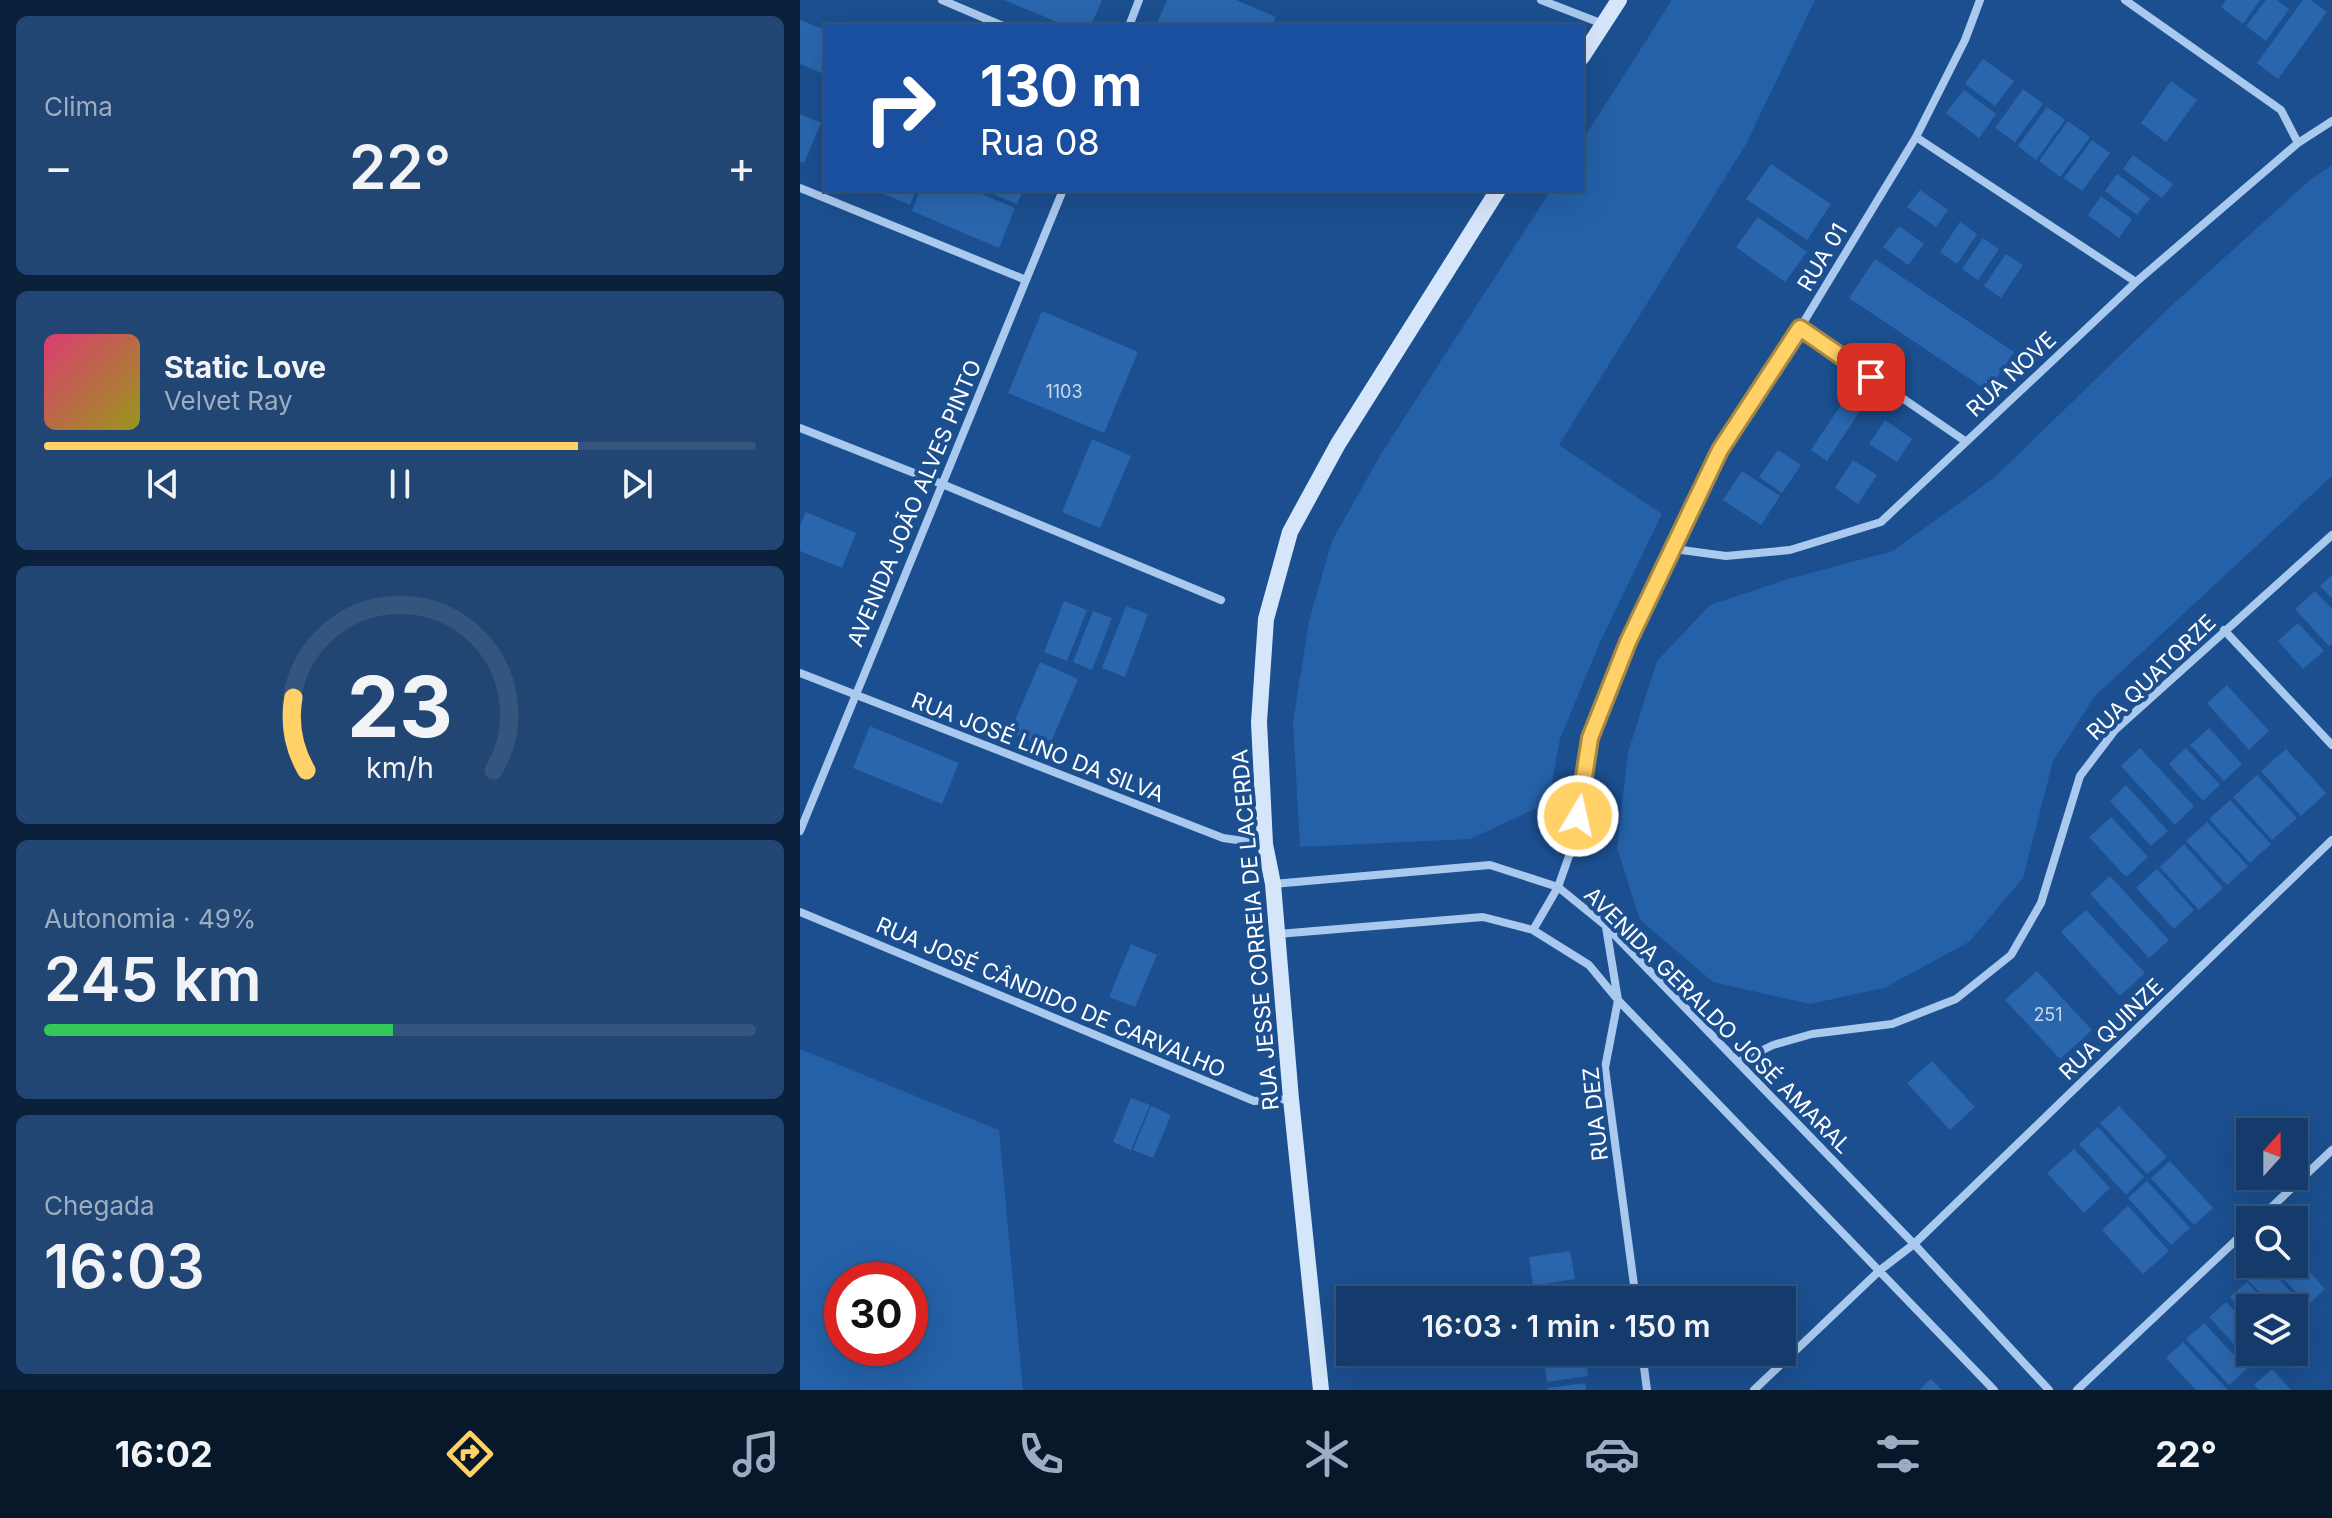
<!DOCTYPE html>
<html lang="pt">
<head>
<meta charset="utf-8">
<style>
  body { margin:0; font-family:Inter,sans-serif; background:#214673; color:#f1f3f6; height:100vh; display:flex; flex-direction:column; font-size:30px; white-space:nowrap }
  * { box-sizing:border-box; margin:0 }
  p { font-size:26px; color:#9dadc1 }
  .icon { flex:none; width:44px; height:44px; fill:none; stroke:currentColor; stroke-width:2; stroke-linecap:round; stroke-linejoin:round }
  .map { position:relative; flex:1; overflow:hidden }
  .drawer { display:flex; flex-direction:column; gap:16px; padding:16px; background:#0b203b; width:800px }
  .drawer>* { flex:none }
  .banner { position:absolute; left:24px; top:24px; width:760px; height:168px; border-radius:0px; box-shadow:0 8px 32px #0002,0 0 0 2px #33557e; background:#1a4fa0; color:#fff; overflow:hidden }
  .needle { width:52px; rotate:21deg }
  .controls { position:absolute; left:1436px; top:1118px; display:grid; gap:16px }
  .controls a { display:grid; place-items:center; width:72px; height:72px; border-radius:0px; background:#143b6b; box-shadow:0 8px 32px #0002,0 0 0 2px #33557e; font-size:40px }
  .speed { position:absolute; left:24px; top:1262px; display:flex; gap:16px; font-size:40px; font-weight:700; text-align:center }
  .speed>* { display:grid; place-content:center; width:104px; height:104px; border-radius:50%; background:#143b6b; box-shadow:0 8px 32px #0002,0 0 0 2px #33557e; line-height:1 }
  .speed .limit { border:12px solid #d22; background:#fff; color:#111 }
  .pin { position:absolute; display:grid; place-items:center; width:68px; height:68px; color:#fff; margin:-34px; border-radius:16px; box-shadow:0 4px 12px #0006 }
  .me { position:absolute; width:88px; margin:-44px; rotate:9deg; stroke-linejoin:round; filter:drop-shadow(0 0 6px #0008) }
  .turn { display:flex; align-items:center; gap:28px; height:168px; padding:0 24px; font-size:36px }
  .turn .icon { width:104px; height:104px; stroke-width:2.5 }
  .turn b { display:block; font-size:56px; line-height:68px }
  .big { font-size:60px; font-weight:600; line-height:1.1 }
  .drawer .card { flex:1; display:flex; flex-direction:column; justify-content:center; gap:12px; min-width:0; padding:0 28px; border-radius:12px; background:#214673 }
  .drawer .dial { align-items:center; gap:0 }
  .dial svg { height:208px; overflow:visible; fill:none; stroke:#33557e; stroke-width:7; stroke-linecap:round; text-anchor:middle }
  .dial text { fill:#f1f3f6; stroke:none }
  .song { display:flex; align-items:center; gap:24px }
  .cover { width:96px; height:96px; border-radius:12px; background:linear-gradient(135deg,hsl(340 70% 55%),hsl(60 70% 35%)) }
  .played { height:8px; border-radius:4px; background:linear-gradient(90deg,#ffd166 75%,#33557e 75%) }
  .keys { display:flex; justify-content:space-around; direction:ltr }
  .heat { display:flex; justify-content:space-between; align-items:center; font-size:44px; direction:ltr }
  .charge { height:12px; border-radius:6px; background:linear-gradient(90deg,#34c759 49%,#33557e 0) }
  .trip { position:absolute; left:536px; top:1286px; width:460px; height:80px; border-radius:0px; background:#143b6b; box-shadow:0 8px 32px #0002,0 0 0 2px #33557e; font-weight:600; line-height:80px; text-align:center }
  .menu { display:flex; height:128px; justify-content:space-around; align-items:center; background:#08182b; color:#9dadc1 }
  .menu .icon { width:56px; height:56px }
  .menu .active { color:#ffd166 }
  .menu b { font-size:36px; color:#f1f3f6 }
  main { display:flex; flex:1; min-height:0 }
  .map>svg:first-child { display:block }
  .green { fill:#2461a8; fill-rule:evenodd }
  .building { fill:#2a66ad }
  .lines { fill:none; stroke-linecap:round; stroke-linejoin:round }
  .minor { stroke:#a9c9ee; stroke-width:8 }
  .secondary { stroke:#d6e6fa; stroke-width:16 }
  .route-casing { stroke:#a68842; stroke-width:20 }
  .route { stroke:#ffd166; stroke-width:14 }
  .labels { text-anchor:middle; stroke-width:8; stroke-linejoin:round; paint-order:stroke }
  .number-label { font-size:18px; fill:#cad9ea }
  .street-label { font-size:22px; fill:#fff; stroke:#1b4f8f }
</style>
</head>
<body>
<main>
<section class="drawer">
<div class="card"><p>Clima</p>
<div class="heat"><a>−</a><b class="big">22°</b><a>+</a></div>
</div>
<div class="card">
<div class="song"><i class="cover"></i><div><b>Static Love</b><p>Velvet Ray</p></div></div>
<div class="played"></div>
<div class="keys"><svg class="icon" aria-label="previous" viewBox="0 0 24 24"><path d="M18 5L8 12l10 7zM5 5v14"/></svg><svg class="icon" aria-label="pause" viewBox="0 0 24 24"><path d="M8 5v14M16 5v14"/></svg><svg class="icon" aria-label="next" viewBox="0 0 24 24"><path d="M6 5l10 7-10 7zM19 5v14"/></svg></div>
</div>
<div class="card dial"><svg viewBox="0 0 100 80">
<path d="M14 69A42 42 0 1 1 86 69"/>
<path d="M14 69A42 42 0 0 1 9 41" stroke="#ffd166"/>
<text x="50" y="56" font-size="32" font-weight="700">23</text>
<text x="50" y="72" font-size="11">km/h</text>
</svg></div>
<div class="card"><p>Autonomia · 49%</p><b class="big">245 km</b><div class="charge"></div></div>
<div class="card"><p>Chegada</p><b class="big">16:03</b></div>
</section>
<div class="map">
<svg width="1532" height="1390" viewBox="0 0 1532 1390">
  <rect width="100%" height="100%" fill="#1b4f8f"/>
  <path class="green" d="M 872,0 L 1015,0 L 946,144 L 759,445 L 862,514 L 800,642 L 760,739 L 748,803 L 670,839 L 500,847 L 493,722 L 509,621 L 532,541 L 581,454 L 751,190 L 782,190 L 782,141 Z
    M 1532,165 L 1532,476 L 1295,696 L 1253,761 L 1223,878 L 1169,942 L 1084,988 L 1010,1004 L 913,982 L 840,920 L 817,848 L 828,752 L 857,661 L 910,605 L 988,579 L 1093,551 L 1195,477 L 1370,307 L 1511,179 Z
    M 0,1049 L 199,1130 L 223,1390 L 0,1390 ZM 42,1280 L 110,1280 L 110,1348 L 42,1348 Z"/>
  <path class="building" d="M 204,0 L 302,0 L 291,26 L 267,26 Z
    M 367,0 L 436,0 L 476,17 L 472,26 L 356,26 Z
    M 1426,0 L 1460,0 L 1443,24 L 1421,7 Z
    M 1466,0 L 1477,0 L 1489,9 L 1466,41 L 1446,26 Z
    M 1503,0 L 1511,0 L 1527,12 L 1478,79 L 1457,63 Z
    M 0,20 L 26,30 L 26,75 L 0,64 Z
    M 1183,59 L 1214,81 L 1195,106 L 1165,84 Z
    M 1371,81 L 1397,100 L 1366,142 L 1341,123 Z
    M 1223,89 L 1243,104 L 1215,142 L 1195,128 Z
    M 1164,90 L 1196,114 L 1179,138 L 1146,113 Z
    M 1247,107 L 1265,120 L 1236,160 L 1218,146 Z
    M 0,114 L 21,123 L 4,163 L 0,161 Z
    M 1268,121 L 1290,137 L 1260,177 L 1239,161 Z
    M 1292,140 L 1310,153 L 1282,191 L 1264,178 Z
    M 1333,155 L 1373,184 L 1362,198 L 1323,169 Z
    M 971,164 L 1031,204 L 1007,240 L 946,199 Z
    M 1317,174 L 1350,198 L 1337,215 L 1305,191 Z
    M 74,190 L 116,190 L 110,205 Z
    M 120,190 L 172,190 L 215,208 L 199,248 L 112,211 Z
    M 184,190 L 223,190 L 217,204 Z
    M 1120,190 L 1148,210 L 1136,227 L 1107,207 Z
    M 1301,196 L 1332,219 L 1319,238 L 1288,215 Z
    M 958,217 L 1007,252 L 985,282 L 936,247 Z
    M 1160,222 L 1177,234 L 1157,264 L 1140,252 Z
    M 1099,226 L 1124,244 L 1108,265 L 1083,247 Z
    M 1183,238 L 1199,249 L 1178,280 L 1162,269 Z
    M 1206,254 L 1223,265 L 1201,298 L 1184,286 Z
    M 1075,259 L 1214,352 L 1188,391 L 1049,298 Z
    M 242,311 L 338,352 L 304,433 L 208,393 Z
    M 1048,394 L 1064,405 L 1027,461 L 1011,450 Z
    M 1085,420 L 1112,439 L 1097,462 L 1069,444 Z
    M 292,439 L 331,456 L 300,528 L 262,512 Z
    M 978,450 L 1001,465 L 982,493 L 959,477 Z
    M 1053,460 L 1077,475 L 1058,504 L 1035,488 Z
    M 942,471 L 980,496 L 961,525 L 923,500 Z
    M 6,512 L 56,533 L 42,568 L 0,551 L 0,525 Z
    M 1532,575 L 1532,598 L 1520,586 Z
    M 1515,591 L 1532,609 L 1532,644 L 1529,646 L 1495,609 Z
    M 264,601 L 287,610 L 267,661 L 244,652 Z
    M 326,606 L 348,614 L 325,677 L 302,668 Z
    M 293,611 L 312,618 L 292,670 L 273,662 Z
    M 1498,623 L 1524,651 L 1503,669 L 1478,641 Z
    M 240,662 L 278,679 L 248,749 L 210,732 Z
    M 1427,685 L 1469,731 L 1449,750 L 1407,703 Z
    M 70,726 L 159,763 L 142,804 L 53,768 Z
    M 1409,728 L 1442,764 L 1424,781 L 1390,745 Z
    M 1340,748 L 1394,806 L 1375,825 L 1321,766 Z
    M 1386,748 L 1420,785 L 1403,801 L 1369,764 Z
    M 1486,749 L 1526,793 L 1501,816 L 1461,771 Z
    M 1457,775 L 1497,818 L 1472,840 L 1433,797 Z
    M 1326,785 L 1368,831 L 1351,846 L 1310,801 Z
    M 1430,800 L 1471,844 L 1450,863 L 1409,819 Z
    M 1311,817 L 1348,857 L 1326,877 L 1289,837 Z
    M 1407,822 L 1448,866 L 1427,885 L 1386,841 Z
    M 1384,844 L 1423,888 L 1399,910 L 1360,867 Z
    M 1357,869 L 1394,910 L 1374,929 L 1336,888 Z
    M 1310,876 L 1369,940 L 1349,958 L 1290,894 Z
    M 1286,910 L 1345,973 L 1320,996 L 1261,932 Z
    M 331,944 L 357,955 L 335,1007 L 309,997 Z
    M 1237,971 L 1292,1030 L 1260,1059 L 1205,1000 Z
    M 1132,1061 L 1175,1107 L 1150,1130 L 1107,1083 Z
    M 331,1098 L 350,1105 L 331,1150 L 313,1142 Z
    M 351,1106 L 371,1115 L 353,1158 L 333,1150 Z
    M 1319,1106 L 1367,1157 L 1347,1174 L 1300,1123 Z
    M 1298,1127 L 1344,1177 L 1326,1195 L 1279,1144 Z
    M 1274,1149 L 1310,1188 L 1284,1213 L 1247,1173 Z
    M 1370,1161 L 1413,1208 L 1394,1225 L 1351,1178 Z
    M 1347,1181 L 1390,1228 L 1371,1245 L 1328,1198 Z
    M 1328,1206 L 1369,1251 L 1343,1274 L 1302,1230 Z
    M 770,1251 L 775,1279 L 733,1286 L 729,1257 Z
    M 1494,1255 L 1525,1289 L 1508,1305 L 1470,1264 L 1494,1264 Z
    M 1466,1265 L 1509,1312 L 1494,1326 L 1494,1308 L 1474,1308 L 1448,1280 Z
    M 1447,1282 L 1472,1308 L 1450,1308 L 1450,1319 L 1430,1297 Z
    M 775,1284 L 778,1300 L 736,1300 L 734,1290 Z
    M 1426,1302 L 1450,1327 L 1450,1352 L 1466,1352 L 1452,1364 L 1409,1317 Z
    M 1404,1323 L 1447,1369 L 1429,1385 L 1386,1339 Z
    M 1383,1342 L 1428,1390 L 1396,1390 L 1366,1358 Z
    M 754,1352 L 785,1352 L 788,1376 L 747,1382 L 743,1354 Z
    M 1472,1369 L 1491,1390 L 1459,1390 L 1454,1385 Z
    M 1131,1379 L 1142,1390 L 1119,1390 Z
    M 785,1383 L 786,1390 L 748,1390 L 748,1388 Z"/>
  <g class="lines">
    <path class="minor" d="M 142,0 L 203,26
      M 741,0 L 803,24
      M 1325,0 L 1481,110 L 1498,143
      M 329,26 L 339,0
      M 1116,137 L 1336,282
      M 0,188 L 226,280
      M 1000,328 L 1165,441
      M 0,428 L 142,484 L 421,600
      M 874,549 L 926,556 L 990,550 L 1081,522 L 1336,282 L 1498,143 L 1532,121
      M 1424,630 L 1532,745
      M 0,673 L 423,838 L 465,844
      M 0,831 L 263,190
      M 473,884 L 690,865 L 758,887 L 806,926 L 1114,1244 L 1249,1390
      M 0,912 L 454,1101 L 491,1099
      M 806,927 L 818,1000 L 805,1068 L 836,1300
      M 733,930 L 758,887 L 774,842 L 790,738 L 828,642 L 920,450 L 1000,328 L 1116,137 L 1165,40 L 1180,0
      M 478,934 L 683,917 L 733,930 L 789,965 L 818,1000 L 1194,1390
      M 938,1062 L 973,1045 L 1012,1034 L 1092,1024 L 1156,999 L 1211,955 L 1241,903 L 1280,776 L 1315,730 L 1532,535
      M 1458,1220 L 1532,1150
      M 842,1352 L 847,1390
      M 954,1390 L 1079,1271 L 1114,1244 L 1532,840
      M 1277,1390 L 1450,1227"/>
    <path class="secondary" d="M 782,57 L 819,0
      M 521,1390 L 491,1099 L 473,884 L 465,844 L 459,722 L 466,619 L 490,532 L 538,444 L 698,190"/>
  </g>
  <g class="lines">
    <defs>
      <path id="route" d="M 778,816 L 790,738 L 828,642 L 920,450 L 1000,328 L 1071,377"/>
    </defs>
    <use href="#route" class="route-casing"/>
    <use href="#route" class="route"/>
  </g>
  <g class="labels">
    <g class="number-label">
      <text x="264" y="398">1103</text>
      <text x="1248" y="1021">251</text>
    </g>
    <g class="street-label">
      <text transform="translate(1022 257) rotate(-59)" y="8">RUA 01</text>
      <text transform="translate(1211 374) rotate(-43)" y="8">RUA NOVE</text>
      <text transform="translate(114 503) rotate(-67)" y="8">AVENIDA JOÃO ALVES PINTO</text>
      <text transform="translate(1351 677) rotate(-44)" y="8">RUA QUATORZE</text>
      <text transform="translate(238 747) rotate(21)" y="8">RUA JOSÉ LINO DA SILVA</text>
      <text transform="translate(455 930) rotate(-95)" y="8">RUA JESSE CORREIA DE LACERDA</text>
      <text transform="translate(251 997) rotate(23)" y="8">RUA JOSÉ CÂNDIDO DE CARVALHO</text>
      <text transform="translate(918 1020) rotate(45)" y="8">AVENIDA GERALDO JOSÉ AMARAL</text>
      <text transform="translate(1311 1029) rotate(-44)" y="8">RUA QUINZE</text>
      <text transform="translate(795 1114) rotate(-96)" y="8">RUA DEZ</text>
    </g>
  </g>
</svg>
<div class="controls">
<a><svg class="needle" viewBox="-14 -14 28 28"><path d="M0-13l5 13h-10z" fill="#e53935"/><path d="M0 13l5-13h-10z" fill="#9dadc1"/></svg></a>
<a><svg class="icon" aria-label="search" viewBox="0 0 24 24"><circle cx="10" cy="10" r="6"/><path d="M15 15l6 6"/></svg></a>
<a><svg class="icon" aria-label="layers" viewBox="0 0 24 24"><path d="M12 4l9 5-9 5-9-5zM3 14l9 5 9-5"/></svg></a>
</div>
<div class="speed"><div class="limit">30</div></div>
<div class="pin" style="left:1071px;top:377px;background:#d93025"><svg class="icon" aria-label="arrive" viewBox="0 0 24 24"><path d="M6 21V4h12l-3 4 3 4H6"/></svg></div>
<svg class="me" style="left:778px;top:816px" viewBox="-20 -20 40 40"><circle r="17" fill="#ffd166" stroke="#fff" stroke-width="3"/><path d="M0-11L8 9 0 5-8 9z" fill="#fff"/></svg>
<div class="trip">16:03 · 1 min · 150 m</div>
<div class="banner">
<div class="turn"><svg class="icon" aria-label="right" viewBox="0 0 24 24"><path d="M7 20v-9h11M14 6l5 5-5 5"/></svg><div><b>130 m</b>Rua 08</div></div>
</div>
</div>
</main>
<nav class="menu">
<b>16:02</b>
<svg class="icon active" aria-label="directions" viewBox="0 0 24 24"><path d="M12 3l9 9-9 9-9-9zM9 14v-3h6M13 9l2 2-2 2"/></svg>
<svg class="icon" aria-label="music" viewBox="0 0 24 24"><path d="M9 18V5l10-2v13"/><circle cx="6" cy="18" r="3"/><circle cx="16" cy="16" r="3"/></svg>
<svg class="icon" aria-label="phone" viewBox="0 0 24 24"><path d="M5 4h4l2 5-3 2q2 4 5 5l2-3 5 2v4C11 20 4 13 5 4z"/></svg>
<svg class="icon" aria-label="climate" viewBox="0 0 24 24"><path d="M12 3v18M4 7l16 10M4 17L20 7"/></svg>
<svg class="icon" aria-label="car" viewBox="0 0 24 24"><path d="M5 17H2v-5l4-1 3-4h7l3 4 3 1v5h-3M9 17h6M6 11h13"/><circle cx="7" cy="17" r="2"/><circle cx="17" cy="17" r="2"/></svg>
<svg class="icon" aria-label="filters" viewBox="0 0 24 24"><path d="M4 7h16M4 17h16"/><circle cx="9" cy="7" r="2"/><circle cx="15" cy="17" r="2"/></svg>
<b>22°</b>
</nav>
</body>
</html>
